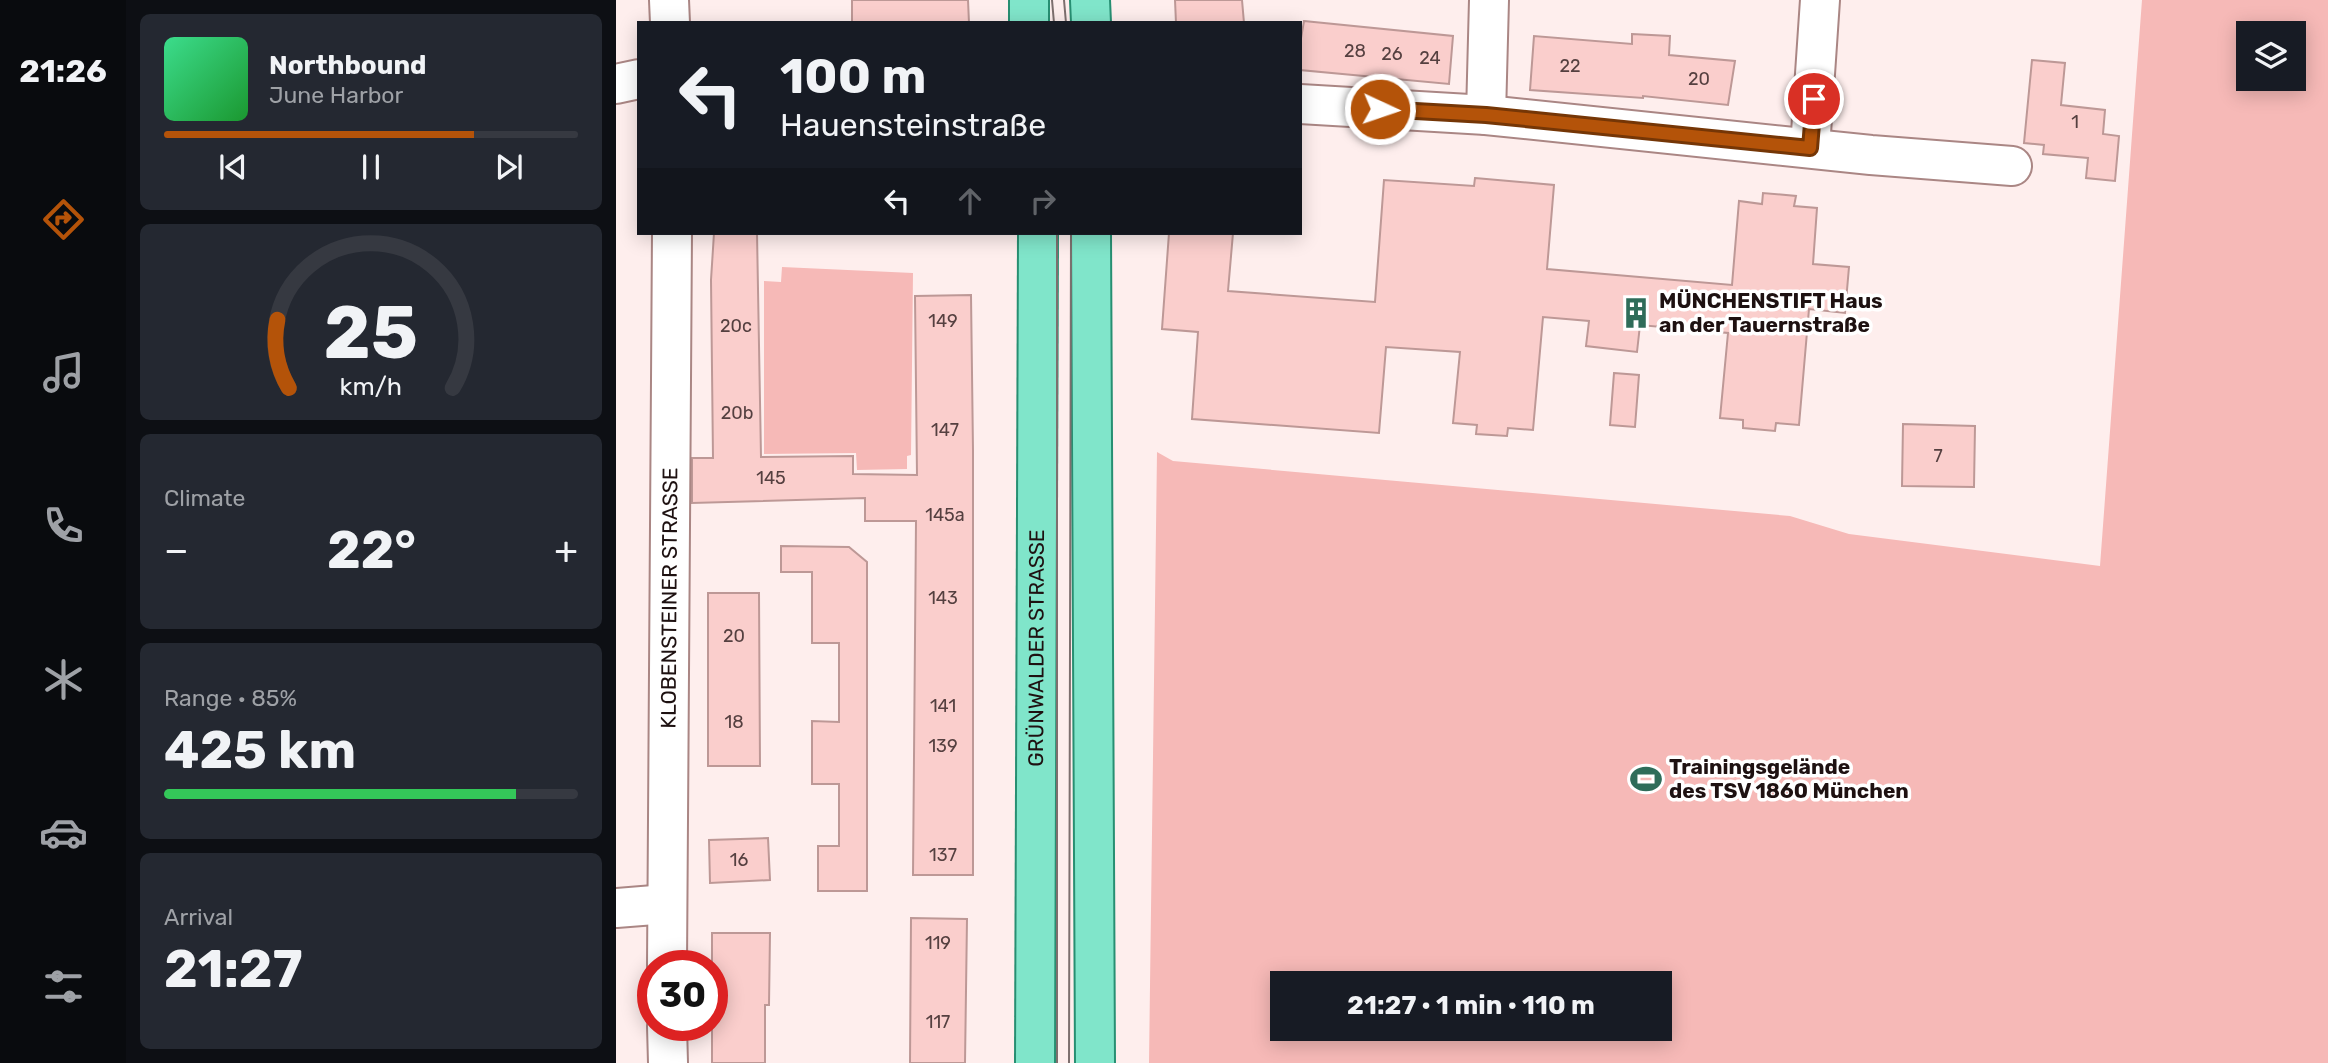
<!DOCTYPE html>
<html lang="en">
<head>
<meta charset="utf-8">
<style>
  body { margin:0; font-family:Rubik,sans-serif; background:#242831; color:#f1f3f6; height:100vh; display:flex; flex-direction:column; font-size:26px; white-space:nowrap }
  * { box-sizing:border-box; margin:0 }
  p { font-size:23px; color:#9ea1a6 }
  .icon { flex:none; width:38px; height:38px; fill:none; stroke:currentColor; stroke-width:2; stroke-linecap:round; stroke-linejoin:round }
  .map { position:relative; flex:1; overflow:hidden }
  .side { display:flex; flex-direction:column; gap:14px; padding:14px; background:#0d0f14; width:490px }
  .side>* { flex:none }
  .hud { position:absolute; left:21px; top:21px; width:665px; height:214px; border-radius:0px; box-shadow:0 4px 18px #0003; background:#171b24; color:#f1f3f6; overflow:hidden }
  .fabs { position:absolute; left:1620px; top:21px; display:grid; gap:14px }
  .fabs a { display:grid; place-items:center; width:70px; height:70px; border-radius:0px; background:#171b24; box-shadow:0 4px 18px #0003; font-size:35px }
  .speed { position:absolute; left:21px; top:950px; display:flex; gap:14px; font-size:35px; font-weight:700; text-align:center }
  .speed>* { display:grid; place-content:center; width:91px; height:91px; border-radius:50%; background:#171b24; box-shadow:0 4px 18px #0003; line-height:1 }
  .speed .limit { border:10px solid #d22; background:#fff; color:#111 }
  .pin { position:absolute; display:grid; place-items:center; width:60px; height:60px; color:#fff; margin:-30px; border:4px solid #fff; border-radius:50%; box-shadow:0 2px 7px #0007 }
  .me { position:absolute; width:77px; margin:-38px; rotate:93deg; stroke-linejoin:round; filter:drop-shadow(0 0 5px #0008) }
  .turn { display:flex; align-items:center; gap:24px; height:147px; padding:0 28px; font-size:32px }
  .turn .icon { width:91px; height:91px; stroke-width:2.5 }
  .turn b { display:block; font-size:49px; line-height:60px }
  .lanes { display:flex; align-items:center; height:66px; padding:0 28px; background:#0003; justify-content:center; gap:35px; direction:ltr }
  .lanes .off { opacity:.35 }
  .big { font-size:52px; font-weight:700; line-height:1.1 }
  .side .card { flex:1; display:flex; flex-direction:column; justify-content:center; gap:10px; min-width:0; padding:0 24px; border-radius:10px; background:#242831 }
  .side .dial { align-items:center; gap:0 }
  .dial svg { height:182px; overflow:visible; fill:none; stroke:#363941; stroke-width:7; stroke-linecap:round; text-anchor:middle }
  .dial text { fill:#f1f3f6; stroke:none }
  .song { display:flex; align-items:center; gap:21px }
  .cover { width:84px; height:84px; border-radius:10px; background:linear-gradient(135deg,hsl(150 70% 55%),hsl(130 70% 35%)) }
  .played { height:7px; border-radius:4px; background:linear-gradient(90deg,#b45309 75%,#363941 75%) }
  .keys { display:flex; justify-content:space-around; direction:ltr }
  .heat { display:flex; justify-content:space-between; align-items:center; font-size:38px; direction:ltr }
  .charge { height:10px; border-radius:5px; background:linear-gradient(90deg,#34c759 85%,#363941 0) }
  .trip { position:absolute; left:654px; top:971px; width:402px; height:70px; border-radius:0px; background:#171b24; box-shadow:0 4px 18px #0003; font-weight:700; line-height:70px; text-align:center }
  main { display:flex; flex:1; min-height:0 }
  .menu { display:flex; flex-direction:column; width:126px; justify-content:space-around; align-items:center; background:#090b0e; color:#9ea1a6 }
  .menu .icon { width:49px; height:49px }
  .menu .selected { color:#b45309 }
  .menu b { font-size:32px; color:#f1f3f6 }
  .map>svg:first-child { display:block }
  .green { fill:#f6b9b7; fill-rule:evenodd }
  .building { fill:#facecc; stroke:#bd9896; stroke-width:2 }
  .lines { fill:none; stroke-linecap:round; stroke-linejoin:round }
  .minor-casing { stroke:#aa8684; stroke-width:42 }
  .major-casing { stroke:#278f72; stroke-width:42 }
  .minor { stroke:#fff; stroke-width:38 }
  .major { stroke:#80e5ca; stroke-width:38 }
  .tram { stroke:#7d6f6e; stroke-width:2 }
  .route-casing { stroke:#753606; stroke-width:18 }
  .route { stroke:#b45309; stroke-width:12 }
  .labels { text-anchor:middle; stroke-width:7; stroke-linejoin:round; paint-order:stroke }
  .number-label { font-size:18px; fill:#554040 }
  .poi-label { font-size:21px; font-weight:bold; fill:#1e1111; stroke:#fff; text-anchor:start }
  .street-label { font-size:21px; fill:#1e1111; stroke:#fff }
</style>
</head>
<body>
<main>
<nav class="menu">
<b>21:26</b>
<svg class="icon selected" aria-label="directions" viewBox="0 0 24 24"><path d="M12 3l9 9-9 9-9-9zM9 14v-3h6M13 9l2 2-2 2"/></svg>
<svg class="icon" aria-label="music" viewBox="0 0 24 24"><path d="M9 18V5l10-2v13"/><circle cx="6" cy="18" r="3"/><circle cx="16" cy="16" r="3"/></svg>
<svg class="icon" aria-label="phone" viewBox="0 0 24 24"><path d="M5 4h4l2 5-3 2q2 4 5 5l2-3 5 2v4C11 20 4 13 5 4z"/></svg>
<svg class="icon" aria-label="climate" viewBox="0 0 24 24"><path d="M12 3v18M4 7l16 10M4 17L20 7"/></svg>
<svg class="icon" aria-label="car" viewBox="0 0 24 24"><path d="M5 17H2v-5l4-1 3-4h7l3 4 3 1v5h-3M9 17h6M6 11h13"/><circle cx="7" cy="17" r="2"/><circle cx="17" cy="17" r="2"/></svg>
<svg class="icon" aria-label="filters" viewBox="0 0 24 24"><path d="M4 7h16M4 17h16"/><circle cx="9" cy="7" r="2"/><circle cx="15" cy="17" r="2"/></svg>
</nav>
<section class="side">
<div class="card">
<div class="song"><i class="cover"></i><div><b>Northbound</b><p>June Harbor</p></div></div>
<div class="played"></div>
<div class="keys"><svg class="icon" aria-label="previous" viewBox="0 0 24 24"><path d="M18 5L8 12l10 7zM5 5v14"/></svg><svg class="icon" aria-label="pause" viewBox="0 0 24 24"><path d="M8 5v14M16 5v14"/></svg><svg class="icon" aria-label="next" viewBox="0 0 24 24"><path d="M6 5l10 7-10 7zM19 5v14"/></svg></div>
</div>
<div class="card dial"><svg viewBox="0 0 100 80">
<path d="M14 69A42 42 0 1 1 86 69"/>
<path d="M14 69A42 42 0 0 1 9 39" stroke="#b45309"/>
<text x="50" y="56" font-size="32" font-weight="700">25</text>
<text x="50" y="72" font-size="11">km/h</text>
</svg></div>
<div class="card"><p>Climate</p>
<div class="heat"><a>−</a><b class="big">22°</b><a>+</a></div>
</div>
<div class="card"><p>Range · 85%</p><b class="big">425 km</b><div class="charge"></div></div>
<div class="card"><p>Arrival</p><b class="big">21:27</b></div>
</section>
<div class="map">
<svg width="1712" height="1063" viewBox="0 0 1712 1063">
  <rect width="100%" height="100%" fill="#feeeed"/>
  <path class="green" d="M 1526,0 L 1712,0 L 1712,1063 L 533,1063 L 541,452 L 557,461 L 1174,516 L 1233,534 L 1484,566 ZM 1633,33 L 1678,33 L 1678,79 L 1633,79 ZM 667,984 L 1045,984 L 1045,1029 L 667,1029 Z
    M 166,267 L 297,273 L 295,455 L 291,456 L 291,469 L 241,470 L 240,453 L 148,454 L 148,281 L 165,282 Z"/>
  <path class="building" d="M 236,0 L 352,0 L 353,23 L 236,23 Z
    M 559,0 L 626,0 L 628,23 L 560,23 Z
    M 688,21 L 837,36 L 833,84 L 684,70 L 684,44 Z
    M 1016,34 L 1054,36 L 1053,55 L 1119,61 L 1112,105 L 1027,96 L 1027,98 L 914,90 L 918,36 L 1016,44 Z
    M 1416,60 L 1449,63 L 1445,105 L 1489,110 L 1487,134 L 1503,136 L 1499,181 L 1470,178 L 1472,158 L 1427,154 L 1428,145 L 1408,143 Z
    M 859,178 L 938,185 L 931,269 L 1116,285 L 1123,201 L 1146,204 L 1147,193 L 1180,196 L 1178,206 L 1201,208 L 1197,264 L 1233,267 L 1229,313 L 1193,309 L 1183,425 L 1160,423 L 1159,431 L 1127,428 L 1127,420 L 1104,418 L 1112,333 L 1024,325 L 1021,352 L 970,346 L 973,321 L 927,317 L 917,430 L 892,428 L 891,436 L 860,434 L 861,425 L 837,423 L 844,352 L 770,347 L 763,433 L 576,419 L 582,332 L 546,329 L 553,233 L 617,233 L 612,291 L 759,302 L 768,180 L 858,186 Z
    M 98,233 L 141,233 L 145,457 L 237,456 L 237,474 L 301,475 L 299,296 L 355,295 L 357,450 L 357,875 L 297,875 L 300,521 L 249,521 L 249,498 L 76,503 L 76,458 L 97,458 L 95,280 Z
    M 998,373 L 1023,375 L 1019,427 L 994,425 Z
    M 1287,424 L 1359,426 L 1358,487 L 1286,486 Z
    M 165,546 L 233,547 L 251,562 L 251,891 L 202,891 L 202,846 L 223,846 L 223,784 L 196,784 L 196,721 L 223,722 L 223,643 L 196,643 L 196,572 L 165,572 Z
    M 92,593 L 143,593 L 144,766 L 92,766 Z
    M 152,838 L 154,880 L 94,883 L 93,840 Z
    M 295,918 L 351,919 L 349,1063 L 294,1063 Z
    M 96,933 L 154,933 L 153,1005 L 149,1005 L 149,1063 L 96,1063 Z"/>
  <g class="lines">
    <defs>
      <g id="minor">
        <path d="M 53,0 L 54,23"/>
        <path d="M 0,84 L 23,79"/>
        <path d="M 684,104 L 870,115 L 1255,155 L 1396,166"/>
        <path d="M 870,115 L 873,0"/>
        <path d="M 1194,148 L 1204,0"/>
        <path d="M 0,908 L 51,904"/>
        <path id="s1" d="M 51,966 L 56,233"/>
        <path d="M 51,1026 L 52,1063"/>
      </g>
      <g id="major">
        <path d="M 413,0 L 413,23"/>
        <path d="M 474,0 L 475,23"/>
        <path d="M 475,233 L 479,1063"/>
        <path id="s2" d="M 419,1063 L 422,233"/>
      </g>
    </defs>
    <use href="#minor" class="minor-casing"/>
    <use href="#major" class="major-casing"/>
    <use href="#minor" class="minor"/>
    <use href="#major" class="major"/>
    <path class="tram" d="M 436,0 L 438,23
      M 448,0 L 450,23
      M 441,233 L 441,1063
      M 453,1063 L 455,233"/>
  </g>
  <g class="lines">
    <defs>
      <path id="route" d="M 764,109 L 870,115 L 1194,148 L 1198,99"/>
    </defs>
    <use href="#route" class="route-casing"/>
    <use href="#route" class="route"/>
  </g>
  <defs>
    <symbol id="building-bare" viewBox="-9 -9 18 18"><path d="M-4-6H4V6H1V3H-1V6H-4ZM-2.5-4.3h1.7v1.8h-1.7ZM.8-4.3h1.7v1.8H.8ZM-2.5-1h1.7V.8h-1.7ZM.8-1h1.7V.8H.8Z" fill="#2f6c59" stroke="#fff" stroke-width="2.5" paint-order="stroke"/></symbol>
    <symbol id="stadium-bare" viewBox="-9 -9 18 18"><path d="M0-5a6.5 5 0 1 0 0 10a6.5 5 0 1 0 0-10ZM-3.5-1.8h7v3.6h-7Z" fill="#2f6c59" stroke="#fff" stroke-width="2.5" paint-order="stroke"/></symbol>
  </defs>
  <g fill-rule="evenodd">
    <use href="#building-bare" x="998" y="291" width="44" height="44"/>
    <use href="#stadium-bare" x="1008" y="757" width="44" height="44"/>
  </g>
  <g class="labels">
    <g class="number-label">
      <text x="739" y="57">28</text>
      <text x="776" y="60">26</text>
      <text x="814" y="64">24</text>
      <text x="954" y="72">22</text>
      <text x="1083" y="85">20</text>
      <text x="1459" y="128">1</text>
      <text x="327" y="327">149</text>
      <text x="120" y="332">20c</text>
      <text x="121" y="419">20b</text>
      <text x="329" y="436">147</text>
      <text x="1322" y="462">7</text>
      <text x="155" y="484">145</text>
      <text x="329" y="521">145a</text>
      <text x="327" y="604">143</text>
      <text x="118" y="642">20</text>
      <text x="327" y="712">141</text>
      <text x="118" y="728">18</text>
      <text x="327" y="752">139</text>
      <text x="327" y="861">137</text>
      <text x="123" y="866">16</text>
      <text x="322" y="949">119</text>
      <text x="322" y="1028">117</text>
    </g>
    <g class="poi-label">
      <text x="1043" y="308">MÜNCHENSTIFT Haus<tspan x="1043" dy="24">an der Tauernstraße</tspan></text>
      <text x="1053" y="774">Trainingsgelände<tspan x="1053" dy="24">des TSV 1860 München</tspan></text>
    </g>
    <g class="street-label">
      <text dy="7" stroke="none"><textPath href="#s1" startOffset="368">KLOBENSTEINER STRASSE</textPath></text>
      <text dy="7" stroke="none"><textPath href="#s2" startOffset="415">GRÜNWALDER STRASSE</textPath></text>
    </g>
  </g>
</svg>
<div class="fabs">
<a><svg class="icon" aria-label="layers" viewBox="0 0 24 24"><path d="M12 4l9 5-9 5-9-5zM3 14l9 5 9-5"/></svg></a>
</div>
<div class="speed"><div class="limit">30</div></div>
<div class="pin" style="left:1198px;top:99px;background:#d93025"><svg class="icon" aria-label="arrive" viewBox="0 0 24 24"><path d="M6 21V4h12l-3 4 3 4H6"/></svg></div>
<svg class="me" style="left:764px;top:109px" viewBox="-20 -20 40 40"><circle r="17" fill="#b45309" stroke="#fff" stroke-width="3"/><path d="M0-11L8 9 0 5-8 9z" fill="#fff"/></svg>
<div class="trip">21:27 · 1 min · 110 m</div>
<div class="hud">
<div class="turn"><svg class="icon" aria-label="left" viewBox="0 0 24 24"><path d="M17 20v-9H6M10 6l-5 5 5 5"/></svg><div><b>100 m</b>Hauensteinstraße</div></div>
<div class="lanes"><svg class="icon" aria-label="left" viewBox="0 0 24 24"><path d="M17 20v-9H6M10 6l-5 5 5 5"/></svg><svg class="icon off" aria-label="ahead" viewBox="0 0 24 24"><path d="M12 20V5M6 11l6-6 6 6"/></svg><svg class="icon off" aria-label="right" viewBox="0 0 24 24"><path d="M7 20v-9h11M14 6l5 5-5 5"/></svg></div>
</div>
</div>
</main>
</body>
</html>
